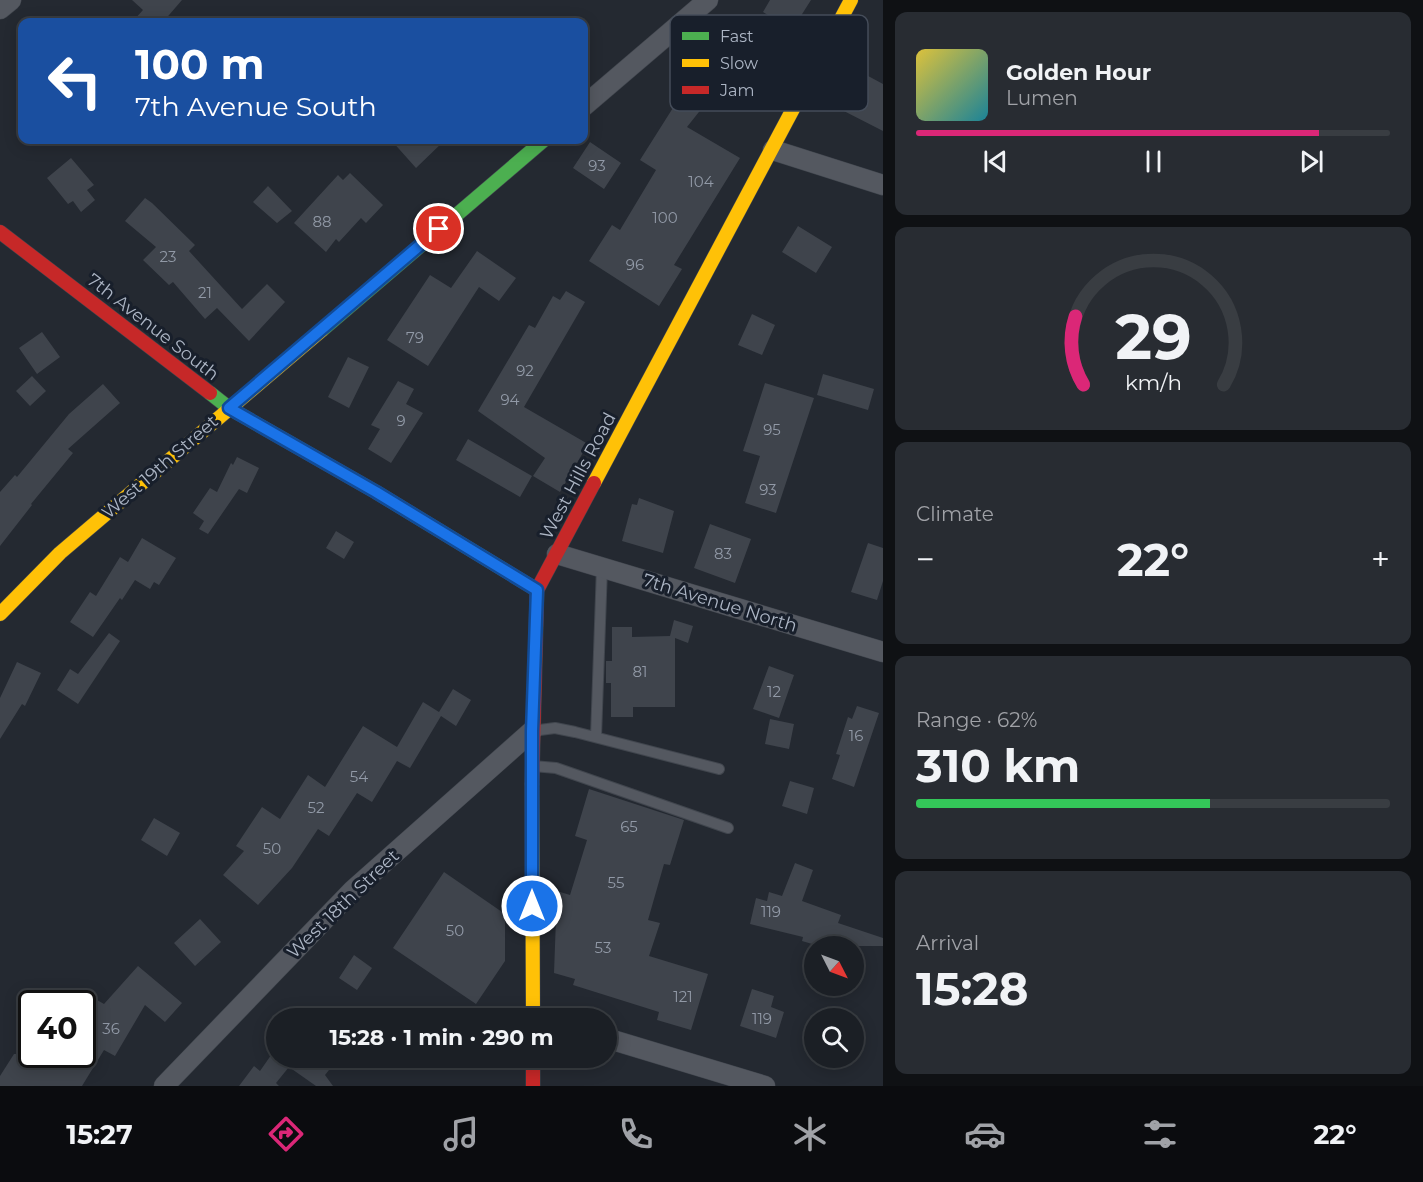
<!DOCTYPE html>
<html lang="en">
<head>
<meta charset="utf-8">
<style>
  body { margin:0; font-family:Montserrat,sans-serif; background:#282c32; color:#f1f3f6; height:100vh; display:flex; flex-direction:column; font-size:22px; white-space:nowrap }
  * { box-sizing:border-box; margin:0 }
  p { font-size:20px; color:#a0a2a7 }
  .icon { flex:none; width:33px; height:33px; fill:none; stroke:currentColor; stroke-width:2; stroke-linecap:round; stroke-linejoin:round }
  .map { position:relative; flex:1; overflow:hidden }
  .side { display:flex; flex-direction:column; gap:12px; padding:12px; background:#0f1114; width:540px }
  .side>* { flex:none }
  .banner { position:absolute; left:18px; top:18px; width:570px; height:126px; border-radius:12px; box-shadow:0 3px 15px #0003,0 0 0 2px #393d42; background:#1a4fa0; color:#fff; overflow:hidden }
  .needle { width:39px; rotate:132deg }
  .tools { position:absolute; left:804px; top:936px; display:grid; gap:12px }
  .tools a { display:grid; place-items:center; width:60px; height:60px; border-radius:50%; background:#1b1f25; box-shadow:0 3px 15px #0003,0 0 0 2px #393d42; font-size:30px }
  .speed { position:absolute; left:18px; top:990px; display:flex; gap:12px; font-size:30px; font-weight:700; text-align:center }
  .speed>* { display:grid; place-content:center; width:78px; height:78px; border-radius:50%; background:#1b1f25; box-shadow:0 3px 15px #0003,0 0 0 2px #393d42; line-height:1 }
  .speed .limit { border:3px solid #111; border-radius:9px; background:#fff; color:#111 }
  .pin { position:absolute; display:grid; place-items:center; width:51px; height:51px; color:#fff; margin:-26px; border:3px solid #fff; border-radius:50%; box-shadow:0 2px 6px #0007 }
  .me { position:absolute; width:66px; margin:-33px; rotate:0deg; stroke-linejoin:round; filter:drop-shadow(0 0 4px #0008) }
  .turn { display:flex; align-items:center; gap:21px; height:126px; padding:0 18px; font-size:27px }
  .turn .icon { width:78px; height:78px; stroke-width:2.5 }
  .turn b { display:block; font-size:42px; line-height:51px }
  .big { font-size:45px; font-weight:700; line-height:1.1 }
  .side .card { flex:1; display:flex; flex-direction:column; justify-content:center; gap:9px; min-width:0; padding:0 21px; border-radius:12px; background:#282c32 }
  .side .dial { align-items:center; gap:0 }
  .dial svg { height:156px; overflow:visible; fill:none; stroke:#393d42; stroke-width:7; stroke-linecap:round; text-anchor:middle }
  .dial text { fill:#f1f3f6; stroke:none }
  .song { display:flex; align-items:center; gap:18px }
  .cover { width:72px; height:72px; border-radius:9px; background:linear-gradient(135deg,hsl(50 70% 55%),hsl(190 70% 35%)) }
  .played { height:6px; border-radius:3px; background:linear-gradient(90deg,#db2777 85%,#393d42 85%) }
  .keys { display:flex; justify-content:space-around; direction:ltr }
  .heat { display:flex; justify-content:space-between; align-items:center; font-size:33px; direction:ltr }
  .charge { height:9px; border-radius:4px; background:linear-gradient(90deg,#34c759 62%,#393d42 0) }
  .trip { position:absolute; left:266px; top:1008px; width:351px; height:60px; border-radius:30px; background:#1b1f25; box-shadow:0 3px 15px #0003,0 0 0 2px #393d42; font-weight:700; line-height:60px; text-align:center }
  .tab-bar { display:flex; height:96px; justify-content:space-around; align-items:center; background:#0b0c0f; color:#a0a2a7 }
  .tab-bar .icon { width:42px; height:42px }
  .tab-bar .current { color:#db2777 }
  .tab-bar b { font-size:27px; color:#f1f3f6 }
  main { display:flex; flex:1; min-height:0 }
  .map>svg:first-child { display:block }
  .building { fill:#3f444c }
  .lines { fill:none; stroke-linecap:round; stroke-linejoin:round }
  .lane-casing { stroke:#41464e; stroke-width:12 }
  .street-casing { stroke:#41464e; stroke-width:21 }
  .fast-casing { stroke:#41464e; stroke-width:15 }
  .slow-casing { stroke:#41464e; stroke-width:15 }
  .jam-casing { stroke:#41464e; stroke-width:15 }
  .lane { stroke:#545860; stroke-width:10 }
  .street { stroke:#545860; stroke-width:20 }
  .fast { stroke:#4caf50; stroke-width:14 }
  .slow { stroke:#ffc107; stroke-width:14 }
  .jam { stroke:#c62828; stroke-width:14 }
  .route-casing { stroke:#114b97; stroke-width:15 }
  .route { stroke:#1a73e8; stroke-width:10 }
  .labels { text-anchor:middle; stroke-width:6; stroke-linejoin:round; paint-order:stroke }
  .number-label { font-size:15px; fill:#9199a6 }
  .street-label { font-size:18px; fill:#acb5c4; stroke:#181f2b }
  .key { fill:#181f2b; stroke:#444c59; stroke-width:1.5 }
  .key-label { font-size:16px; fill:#acb5c4 }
</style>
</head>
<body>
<main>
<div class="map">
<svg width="883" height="1086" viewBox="0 0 883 1086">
  <rect width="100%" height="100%" fill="#242931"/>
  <path class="building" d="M 132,0 L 182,0 L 163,22 L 132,22 L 143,10 Z
    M 770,0 L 811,0 L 792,30 L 763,12 Z
    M 727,36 L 744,50 L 735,61 L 743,67 L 737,75 L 740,77 L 721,99 L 714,93 L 687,127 L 740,158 L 674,265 L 682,269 L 659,306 L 589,261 L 612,225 L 620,230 L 656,170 L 640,160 L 683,92 L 676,86 L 707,48 L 713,53 Z
    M 857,70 L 883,84 L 883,131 L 838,108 Z
    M 391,140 L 445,140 L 416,168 Z
    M 590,142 L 621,163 L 604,189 L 573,168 Z
    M 71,158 L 94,185 L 87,190 L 95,200 L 81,212 L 73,201 L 68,204 L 47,178 Z
    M 350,173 L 383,205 L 366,223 L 361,218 L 339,242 L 336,239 L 326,252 L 294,223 L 338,175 L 343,180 Z
    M 268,186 L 292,211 L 277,223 L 253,202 Z
    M 145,198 L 152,203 L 195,245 L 189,251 L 242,309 L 267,284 L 285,302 L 249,341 L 217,308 L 205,319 L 173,282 L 169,285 L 143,260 L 156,247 L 125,221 Z
    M 798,226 L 832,247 L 816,273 L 782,252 Z
    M 477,251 L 516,278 L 499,301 L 479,287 L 428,366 L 387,340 L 430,275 L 451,288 Z
    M 566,291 L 585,302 L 524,407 L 588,444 L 560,492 L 533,476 L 545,458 L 478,411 L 529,325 L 535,328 L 553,296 L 560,300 Z
    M 752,314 L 775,325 L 762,355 L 738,345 Z
    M 42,332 L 60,357 L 37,374 L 19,348 Z
    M 348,357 L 369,367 L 349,408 L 328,397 Z
    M 823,374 L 874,389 L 868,410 L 817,395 Z
    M 32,376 L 46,391 L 30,406 L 16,391 Z
    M 398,381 L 414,389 L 406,404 L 423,413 L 391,463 L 368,449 L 380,429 L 371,425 Z
    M 765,383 L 814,398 L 776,513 L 745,503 L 760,456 L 743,451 Z
    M 103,384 L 120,403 L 68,449 L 73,453 L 31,504 L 32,505 L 0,546 L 0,492 L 15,475 L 17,477 L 69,414 Z
    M 468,439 L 532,476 L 520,497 L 456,460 Z
    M 237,457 L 259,468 L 247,493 L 239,489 L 208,534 L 199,529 L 204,521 L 193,513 L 210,488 L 217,492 L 231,463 L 233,465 Z
    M 639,498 L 674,511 L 663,553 L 622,541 L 632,504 L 637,505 Z
    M 710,524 L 751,539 L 735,583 L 694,568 Z
    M 336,531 L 354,542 L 344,559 L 326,548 Z
    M 142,538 L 176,558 L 159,585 L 154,582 L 150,589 L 135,580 L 122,600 L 120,598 L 93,637 L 70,622 L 90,592 L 96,596 L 120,557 L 128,562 Z
    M 868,543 L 883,548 L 883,581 L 877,600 L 851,592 Z
    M 674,620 L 693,626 L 688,643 L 675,638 L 675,707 L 633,707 L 633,717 L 611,717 L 611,683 L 606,683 L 606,661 L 612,661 L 612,627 L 632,627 L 632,637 L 670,636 Z
    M 109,633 L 120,641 L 78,704 L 57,690 L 70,669 L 78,674 Z
    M 17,662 L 41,673 L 25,706 L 22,704 L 0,739 L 0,698 Z
    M 769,666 L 794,675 L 779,718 L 753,709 Z
    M 453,689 L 471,700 L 456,726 L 441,716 L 410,768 L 397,761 L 372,802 L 357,793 L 329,836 L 318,829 L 292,868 L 258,905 L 223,875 L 244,851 L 236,846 L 262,807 L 280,819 L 308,775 L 325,787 L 363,726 L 397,747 L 423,702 L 439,712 Z
    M 857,706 L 879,713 L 854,787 L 832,779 L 840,755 L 836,754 L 848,717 L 852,719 Z
    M 770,719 L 794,724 L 789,749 L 765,744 Z
    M 790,781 L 814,788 L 807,814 L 782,806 Z
    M 589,789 L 684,820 L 670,865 L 664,864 L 648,920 L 660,923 L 649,956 L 708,974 L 691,1030 L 657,1020 L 659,1012 L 573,985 L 575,979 L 554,973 L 557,891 L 570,895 L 587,840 L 575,836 Z
    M 154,818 L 180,833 L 167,856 L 141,840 Z
    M 795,863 L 813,870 L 802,901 L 841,915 L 838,923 L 883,938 L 883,946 L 819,946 L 802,941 L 803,937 L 750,924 L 756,898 L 767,901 L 769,892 L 782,896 Z
    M 444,872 L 505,914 L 505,961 L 476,1004 L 393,948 Z
    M 200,919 L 221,942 L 195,966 L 174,943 Z
    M 354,955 L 372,968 L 357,990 L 339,978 Z
    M 138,966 L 182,1003 L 165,1022 L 145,1005 L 115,1056 L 104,1050 L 82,1086 L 0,1086 L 0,1076 L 14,1054 L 82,1054 L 82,1008 L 90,996 L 104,1004 Z
    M 752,989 L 774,996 L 771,1007 L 784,1012 L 776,1038 L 740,1026 Z
    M 276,1048 L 276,1058 L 311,1058 L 329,1070 L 325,1075 L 333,1086 L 316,1086 L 289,1067 L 276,1083 L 279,1086 L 239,1086 L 254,1066 L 260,1071 Z"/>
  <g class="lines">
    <defs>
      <path id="lane" d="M 532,731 L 555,728 L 575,732 L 719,769
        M 596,737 L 602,567
        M 533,766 L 556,768 L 728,828"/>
      <path id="street" d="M 0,9 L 11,0
        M 584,106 L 708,0
        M 773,150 L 883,185
        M 557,554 L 883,652
        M 606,1038 L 765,1086
        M 164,1086 L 353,890 L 532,731"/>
      <path id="fast" d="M 322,330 L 544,140
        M 210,393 L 229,408 L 376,492 L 537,590"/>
      <path id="slow" d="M 594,483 L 851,0
        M 0,614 L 60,553 L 322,330
        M 532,784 L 533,1018"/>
      <path id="jam" d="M 0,232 L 210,393
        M 532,784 L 537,590 L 594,483
        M 533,1058 L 533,1086"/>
    </defs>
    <use href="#lane" class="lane-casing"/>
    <use href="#street" class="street-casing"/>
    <use href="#fast" class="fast-casing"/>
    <use href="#slow" class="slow-casing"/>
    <use href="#jam" class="jam-casing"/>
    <use href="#lane" class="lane"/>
    <use href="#street" class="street"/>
    <use href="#fast" class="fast"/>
    <use href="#slow" class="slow"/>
    <use href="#jam" class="jam"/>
  </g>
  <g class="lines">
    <defs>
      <path id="route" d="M 439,229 L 229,408 L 376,492 L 537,590 L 532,731 L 532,906"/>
    </defs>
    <use href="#route" class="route-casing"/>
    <use href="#route" class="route"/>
  </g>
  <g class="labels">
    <g class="number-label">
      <text x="597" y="171">93</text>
      <text x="701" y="187">104</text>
      <text x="665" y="223">100</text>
      <text x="322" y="227">88</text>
      <text x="168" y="262">23</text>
      <text x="635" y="270">96</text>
      <text x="205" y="298">21</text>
      <text x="415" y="343">79</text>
      <text x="525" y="376">92</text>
      <text x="510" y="405">94</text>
      <text x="401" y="426">9</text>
      <text x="772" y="435">95</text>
      <text x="768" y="495">93</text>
      <text x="723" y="559">83</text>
      <text x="640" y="677">81</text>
      <text x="774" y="697">12</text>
      <text x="856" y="741">16</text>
      <text x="359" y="782">54</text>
      <text x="316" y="813">52</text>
      <text x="629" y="832">65</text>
      <text x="272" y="854">50</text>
      <text x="616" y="888">55</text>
      <text x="771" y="917">119</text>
      <text x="455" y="936">50</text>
      <text x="603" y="953">53</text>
      <text x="683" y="1002">121</text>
      <text x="762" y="1024">119</text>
      <text x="111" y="1034">36</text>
    </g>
    <g class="street-label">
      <text transform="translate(153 327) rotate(38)" y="6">7th Avenue South</text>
      <text transform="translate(160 467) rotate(-41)" y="6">West 19th Street</text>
      <text transform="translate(578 476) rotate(-62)" y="6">West Hills Road</text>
      <text transform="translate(720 603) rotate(17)" y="6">7th Avenue North</text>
      <text transform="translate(343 904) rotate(-44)" y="6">West 18th Street</text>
    </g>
  </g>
  <rect x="670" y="15" width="198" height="96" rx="9" class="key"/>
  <rect x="682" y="32" width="27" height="8" fill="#4caf50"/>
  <rect x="682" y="59" width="27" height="8" fill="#ffc107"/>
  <rect x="682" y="86" width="27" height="8" fill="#c62828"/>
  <g class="key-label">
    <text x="720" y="42">Fast</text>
    <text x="720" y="69">Slow</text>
    <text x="720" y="96">Jam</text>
  </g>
</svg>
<div class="tools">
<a><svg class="needle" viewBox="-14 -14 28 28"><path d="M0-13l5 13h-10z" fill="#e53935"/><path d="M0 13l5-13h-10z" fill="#a0a2a7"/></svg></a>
<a><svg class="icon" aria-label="search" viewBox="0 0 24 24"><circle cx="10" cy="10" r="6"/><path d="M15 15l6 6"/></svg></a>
</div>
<div class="speed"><div class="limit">40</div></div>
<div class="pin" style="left:439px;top:229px;background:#d93025"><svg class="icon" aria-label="arrive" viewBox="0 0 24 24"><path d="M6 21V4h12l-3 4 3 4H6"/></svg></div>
<svg class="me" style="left:532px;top:906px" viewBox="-20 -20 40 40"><circle r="17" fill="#1a73e8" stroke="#fff" stroke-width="3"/><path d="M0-11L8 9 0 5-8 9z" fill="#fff"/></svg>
<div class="trip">15:28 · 1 min · 290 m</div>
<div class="banner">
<div class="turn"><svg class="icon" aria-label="left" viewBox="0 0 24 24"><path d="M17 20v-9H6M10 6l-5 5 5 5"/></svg><div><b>100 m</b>7th Avenue South</div></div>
</div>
</div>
<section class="side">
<div class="card">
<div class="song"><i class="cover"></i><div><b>Golden Hour</b><p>Lumen</p></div></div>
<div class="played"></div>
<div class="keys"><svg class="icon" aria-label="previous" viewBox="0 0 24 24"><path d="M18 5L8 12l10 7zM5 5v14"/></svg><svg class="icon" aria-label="pause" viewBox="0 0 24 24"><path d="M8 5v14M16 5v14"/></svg><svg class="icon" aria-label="next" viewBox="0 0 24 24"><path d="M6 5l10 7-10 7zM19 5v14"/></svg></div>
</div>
<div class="card dial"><svg viewBox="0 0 100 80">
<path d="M14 69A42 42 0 1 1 86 69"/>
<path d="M14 69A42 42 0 0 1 10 34" stroke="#db2777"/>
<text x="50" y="56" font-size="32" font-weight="700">29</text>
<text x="50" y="72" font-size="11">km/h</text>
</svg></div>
<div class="card"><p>Climate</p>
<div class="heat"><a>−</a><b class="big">22°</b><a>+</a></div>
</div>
<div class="card"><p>Range · 62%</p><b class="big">310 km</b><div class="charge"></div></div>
<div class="card"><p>Arrival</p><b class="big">15:28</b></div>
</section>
</main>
<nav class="tab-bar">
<b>15:27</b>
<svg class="icon current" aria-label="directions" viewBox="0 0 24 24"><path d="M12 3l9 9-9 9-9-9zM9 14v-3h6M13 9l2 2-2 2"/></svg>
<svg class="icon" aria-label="music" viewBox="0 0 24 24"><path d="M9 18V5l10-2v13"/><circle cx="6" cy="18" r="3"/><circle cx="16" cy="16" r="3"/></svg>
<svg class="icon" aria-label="phone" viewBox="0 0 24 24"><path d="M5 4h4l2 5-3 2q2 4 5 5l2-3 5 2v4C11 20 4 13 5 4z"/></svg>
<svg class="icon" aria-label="climate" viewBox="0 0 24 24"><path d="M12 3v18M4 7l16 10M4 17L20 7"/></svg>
<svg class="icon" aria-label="car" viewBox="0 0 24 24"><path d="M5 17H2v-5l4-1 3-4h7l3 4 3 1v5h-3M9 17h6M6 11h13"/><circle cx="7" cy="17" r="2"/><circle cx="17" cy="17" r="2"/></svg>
<svg class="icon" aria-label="filters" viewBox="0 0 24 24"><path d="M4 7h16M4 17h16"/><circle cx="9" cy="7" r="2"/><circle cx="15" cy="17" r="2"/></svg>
<b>22°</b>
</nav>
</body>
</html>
